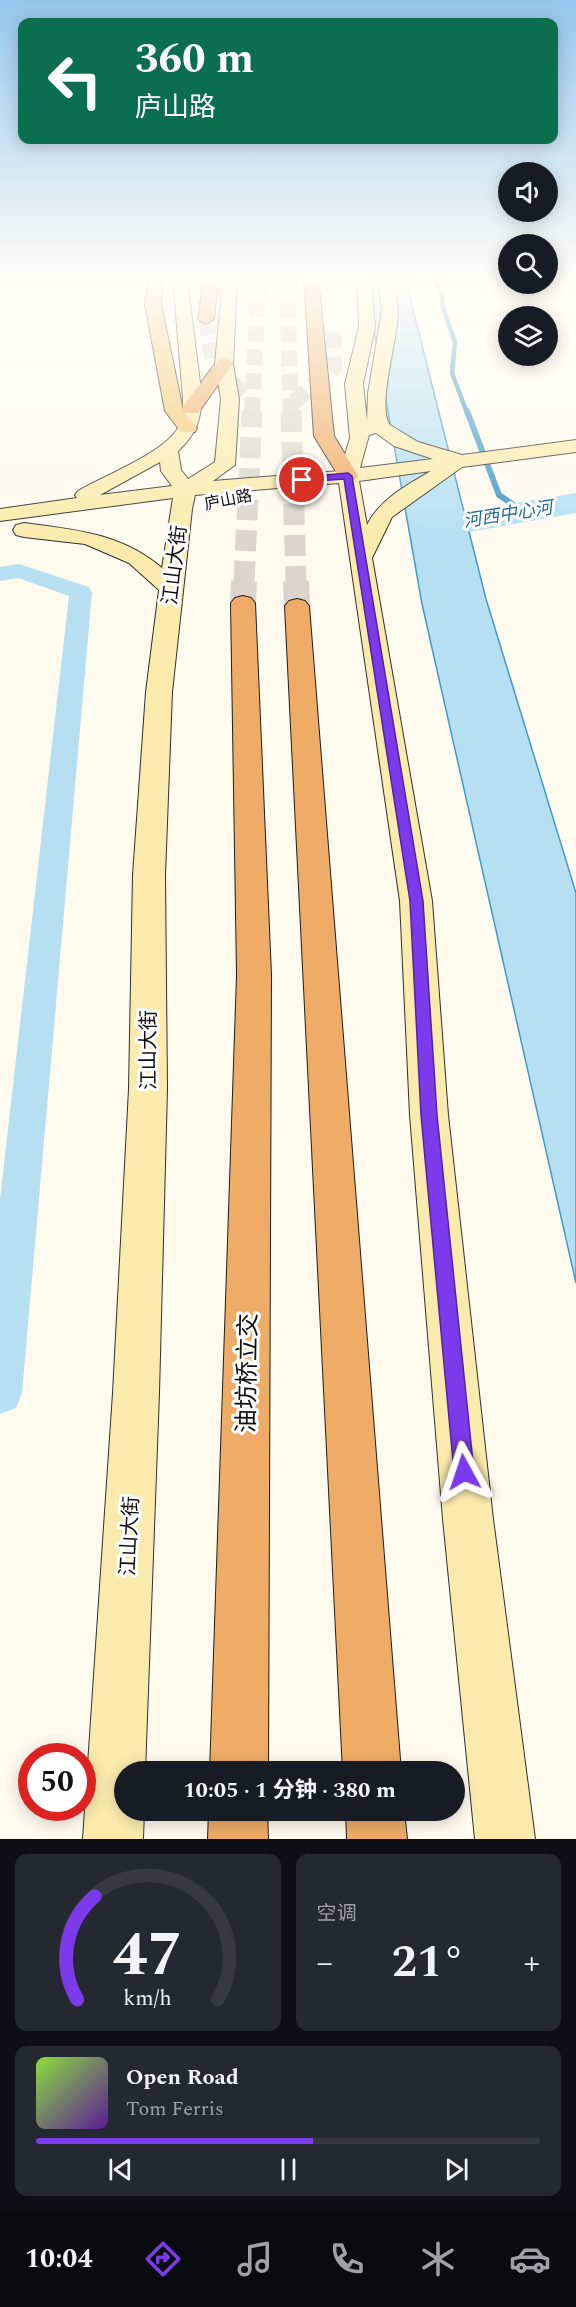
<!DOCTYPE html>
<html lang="zh">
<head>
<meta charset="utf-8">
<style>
  body { margin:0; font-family:Spectral,"Noto Sans SC",serif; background:#242831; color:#f1f3f6; height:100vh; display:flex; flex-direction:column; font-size:22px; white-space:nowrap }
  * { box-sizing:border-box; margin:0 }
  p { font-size:20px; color:#9ea1a6 }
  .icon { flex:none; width:33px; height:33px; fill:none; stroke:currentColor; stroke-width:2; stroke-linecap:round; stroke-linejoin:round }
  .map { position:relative; height:1839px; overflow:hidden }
  .sheet { display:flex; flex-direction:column; gap:15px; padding:15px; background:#0d0f14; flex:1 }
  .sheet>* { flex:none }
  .guide { position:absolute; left:18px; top:18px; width:540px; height:126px; border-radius:12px; box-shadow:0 3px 15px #0003; background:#0b6e4f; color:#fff; overflow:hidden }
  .controls { position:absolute; left:498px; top:162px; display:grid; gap:12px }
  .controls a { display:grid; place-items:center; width:60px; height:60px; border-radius:50%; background:#171b24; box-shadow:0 3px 15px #0003; font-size:30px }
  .speed { position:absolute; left:18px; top:1743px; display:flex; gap:12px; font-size:30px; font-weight:700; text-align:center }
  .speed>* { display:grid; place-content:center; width:78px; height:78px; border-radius:50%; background:#171b24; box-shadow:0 3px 15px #0003; line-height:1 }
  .speed .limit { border:9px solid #d22; background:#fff; color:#111 }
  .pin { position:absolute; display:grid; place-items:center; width:51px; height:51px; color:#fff; margin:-26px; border:3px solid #fff; border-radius:50%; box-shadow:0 2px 6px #0007 }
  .me { position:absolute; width:66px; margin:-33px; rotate:355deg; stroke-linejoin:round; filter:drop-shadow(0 0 4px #0008) }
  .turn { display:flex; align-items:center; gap:21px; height:126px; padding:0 18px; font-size:27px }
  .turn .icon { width:78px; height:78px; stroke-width:2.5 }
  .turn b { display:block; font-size:42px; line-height:51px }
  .big { font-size:45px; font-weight:700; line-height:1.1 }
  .sheet .tile { flex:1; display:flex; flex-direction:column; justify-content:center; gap:9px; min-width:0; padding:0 21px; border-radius:12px; background:#242831 }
  .sheet .dial { align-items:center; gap:0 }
  .dial svg { height:156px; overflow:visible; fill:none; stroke:#363941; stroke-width:7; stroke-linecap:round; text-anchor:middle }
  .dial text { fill:#f1f3f6; stroke:none }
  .song { display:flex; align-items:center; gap:18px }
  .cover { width:72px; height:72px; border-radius:9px; background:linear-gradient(135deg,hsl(90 70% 55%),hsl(270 70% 35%)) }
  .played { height:6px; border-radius:3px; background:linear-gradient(90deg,#7c3aed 55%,#363941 55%) }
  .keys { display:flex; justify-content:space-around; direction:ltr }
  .heat { display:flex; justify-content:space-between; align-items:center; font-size:33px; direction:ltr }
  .sheet .tiles { flex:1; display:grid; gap:15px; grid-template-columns:1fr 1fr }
  .tile:last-child { grid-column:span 2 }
  .trip { position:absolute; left:114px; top:1761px; width:351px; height:60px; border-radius:30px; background:#171b24; box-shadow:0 3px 15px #0003; font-weight:700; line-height:60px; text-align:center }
  .dock { display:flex; height:96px; justify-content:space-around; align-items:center; background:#090b0e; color:#9ea1a6 }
  .dock .icon { width:42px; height:42px }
  .dock .on { color:#7c3aed }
  .dock b { font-size:27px; color:#f1f3f6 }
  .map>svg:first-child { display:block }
  .water { fill:#b6e0f2; stroke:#429bc5; stroke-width:1.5 }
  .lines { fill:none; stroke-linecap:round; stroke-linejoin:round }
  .stream-far1 { stroke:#429bc5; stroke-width:4.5 }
  .stream { stroke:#429bc5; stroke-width:6 }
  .canal { fill:#b6e0f2; fill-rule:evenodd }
  .river { fill:#b6e0f2; fill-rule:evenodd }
  .trunk-tunnel-far2 { stroke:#dad6cc; stroke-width:16; stroke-dasharray:16 8; stroke-linecap:butt }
  .trunk-tunnel-far1 { stroke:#dad6cc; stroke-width:21; stroke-dasharray:21 10; stroke-linecap:butt }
  .trunk-tunnel { stroke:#dad6cc; stroke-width:26; stroke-dasharray:26 13; stroke-linecap:butt }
  .secondary-casing { stroke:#2f2f2f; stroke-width:2 }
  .primary-casing { stroke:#1e1e1e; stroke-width:2 }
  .trunk-casing { stroke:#1e1e1e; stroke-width:2 }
  .secondary { fill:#faebad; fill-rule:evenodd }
  .primary { fill:#f0c56c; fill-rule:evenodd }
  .trunk { fill:#eeac66; fill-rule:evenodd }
  .route { fill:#7c3aed; stroke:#51269a; stroke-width:1.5 }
  .labels { text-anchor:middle; stroke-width:6; stroke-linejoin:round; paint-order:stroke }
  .far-street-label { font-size:16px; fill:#0d0d0d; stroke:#fff }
  .far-water-label { font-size:18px; font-style:italic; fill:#1e6c97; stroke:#fff }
  .street-label { font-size:20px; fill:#0d0d0d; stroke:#fff }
  .near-street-label { font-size:24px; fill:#0d0d0d; stroke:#fff }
</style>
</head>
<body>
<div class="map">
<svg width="576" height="1839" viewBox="0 0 576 1839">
  <rect width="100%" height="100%" fill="#fefaee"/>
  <path class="water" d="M 366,278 L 405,278 L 486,599 L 576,893 L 576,1283 L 422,604 L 371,315 Z"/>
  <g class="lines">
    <path class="stream-far1" d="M 434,278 L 442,295 L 443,308 L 455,342 L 452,373 L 467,413"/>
    <path class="stream" d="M 467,411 L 499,495 L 524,512"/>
    <path class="canal" d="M 19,564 L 89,587 L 92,592 L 22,1393 L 16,1408 L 0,1414 L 0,1199 L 69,596 L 18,578 L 0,581 L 0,567 Z"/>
    <path class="river" d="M 576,493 L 576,513 L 440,537 L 427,534 L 422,526 L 427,518 L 440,515 Z"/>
    <path class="trunk-tunnel-far2" d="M 287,278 L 291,413
      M 206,319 L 213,363 L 246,397
      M 294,402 L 334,368 L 334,330
      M 252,413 L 258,278"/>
    <path class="trunk-tunnel-far1" d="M 291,411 L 296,582
      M 244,582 L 252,411"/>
    <path class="trunk-tunnel" d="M 296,581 L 297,606
      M 243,603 L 244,581"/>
    <defs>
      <path id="secondary" d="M 173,278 L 187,278 L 202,399 C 200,423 195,435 178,451 L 181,470 L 188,479 L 215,462 L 221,399 L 215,364 L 223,278 L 237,278 L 233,364 L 239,399 L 235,465 L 213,481 L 340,471 L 350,438 L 345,384 L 359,327 L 357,278 L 371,278 L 375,327 L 363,384 L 367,421 L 368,393 L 382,311 L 378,278 L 392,278 C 394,288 397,299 398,310 C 399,336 376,406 390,425 L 418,442 L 462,455 L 576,440 L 576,452 L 462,467 L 392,517 L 372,558 L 432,901 L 448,1115 L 493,1519 L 535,1839 L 475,1839 L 443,1519 L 410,1115 L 400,901 L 339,483 L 195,495 L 192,509 L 172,692 L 165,875 L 167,1089 L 159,1393 L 145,1772 L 124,1772 L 124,1810 L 144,1810 L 143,1839 L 83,1839 L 113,1393 L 129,1089 L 133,875 L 146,692 L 159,590 L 129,563 L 85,544 L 24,537 L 16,535 L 13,530 L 16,525 L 24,523 C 76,530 121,533 162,568 L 173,498 L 0,521 L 0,509 L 77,498 L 75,495 L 78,491 C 104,476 160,454 176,431 C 183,422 183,410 183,399 ZM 376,433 L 394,446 L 433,459 L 360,468 L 369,435 ZM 160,462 L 161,471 L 172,486 L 100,495 ZM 431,471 C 407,485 379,500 367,525 L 359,481 Z"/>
      <path id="primary" d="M 149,278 L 163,278 L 161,304 L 183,410 L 197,428 L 195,432 L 181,432 L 165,411 L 145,304 Z"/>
      <path id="trunk" d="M 204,278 L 218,278 L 214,319 L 206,324 L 198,319 Z
        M 304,278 L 318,278 L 334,436 L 358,476 L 355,480 L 341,480 L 314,436 Z
        M 224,359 L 230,360 L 233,364 L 198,413 L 184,413 L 182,409 L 184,405 L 218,360 Z
        M 243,596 L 251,598 L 255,603 L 271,975 L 268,1772 L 210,1772 L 237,975 L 231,603 L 235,598 Z
        M 297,599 L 305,601 L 309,606 L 401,1772 L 343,1772 L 285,606 L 289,601 Z
        M 209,1810 L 267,1810 L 268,1839 L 208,1839 Z
        M 346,1810 L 404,1810 L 407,1839 L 347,1839 Z"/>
    </defs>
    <use href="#secondary" class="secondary-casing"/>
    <use href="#primary" class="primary-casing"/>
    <use href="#trunk" class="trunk-casing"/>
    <use href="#secondary" class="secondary"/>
    <use href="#primary" class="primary"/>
    <use href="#trunk" class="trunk"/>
  </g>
  <linearGradient id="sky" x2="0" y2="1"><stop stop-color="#94c6ec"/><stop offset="0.52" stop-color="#fffdf7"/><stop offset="1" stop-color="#fffdf7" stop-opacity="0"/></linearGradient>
  <rect width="576" height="535" fill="url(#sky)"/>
  <path class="route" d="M 348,473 L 352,476 L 423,901 L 437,1115 L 474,1472 L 471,1479 L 464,1482 L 457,1479 L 454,1472 L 421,1115 L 410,901 L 344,479 L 302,482 L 298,480 L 302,477 Z"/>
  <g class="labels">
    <g class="far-street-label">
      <text transform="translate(228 499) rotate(-11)" y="6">庐山路</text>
    </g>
    <g class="far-water-label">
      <text transform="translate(508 514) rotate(-9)" y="6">河西中心河</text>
    </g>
    <g class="street-label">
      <text transform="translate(174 565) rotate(-83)" y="7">江山大街</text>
      <text transform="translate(148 1050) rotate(-90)" y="7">江山大街</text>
      <text transform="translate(129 1536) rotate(-87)" y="7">江山大街</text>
    </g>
    <g class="near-street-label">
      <text transform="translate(247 1373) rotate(-89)" y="8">油坊桥立交</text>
    </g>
  </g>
</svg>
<div class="controls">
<a><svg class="icon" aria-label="sound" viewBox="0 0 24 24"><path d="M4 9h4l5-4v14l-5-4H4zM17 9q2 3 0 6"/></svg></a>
<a><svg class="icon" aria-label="search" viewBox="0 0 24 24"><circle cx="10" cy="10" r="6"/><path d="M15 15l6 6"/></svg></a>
<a><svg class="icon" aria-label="layers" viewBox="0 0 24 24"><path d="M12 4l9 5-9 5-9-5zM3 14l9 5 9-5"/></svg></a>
</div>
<div class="speed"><div class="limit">50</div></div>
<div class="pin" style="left:302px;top:480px;background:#d93025"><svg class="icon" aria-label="arrive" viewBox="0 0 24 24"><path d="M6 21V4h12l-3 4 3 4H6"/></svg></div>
<svg class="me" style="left:464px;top:1472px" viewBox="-20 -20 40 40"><path d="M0-17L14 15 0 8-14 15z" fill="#7c3aed" stroke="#fff" stroke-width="4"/></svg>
<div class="trip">10:05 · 1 分钟 · 380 m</div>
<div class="guide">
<div class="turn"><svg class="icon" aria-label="left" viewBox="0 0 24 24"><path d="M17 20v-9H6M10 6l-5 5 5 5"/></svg><div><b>360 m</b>庐山路</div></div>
</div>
</div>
<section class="sheet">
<div class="tiles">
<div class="tile dial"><svg viewBox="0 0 100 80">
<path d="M14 69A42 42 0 1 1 86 69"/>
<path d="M14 69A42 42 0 0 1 23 16" stroke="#7c3aed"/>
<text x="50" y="56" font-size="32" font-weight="700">47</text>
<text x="50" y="72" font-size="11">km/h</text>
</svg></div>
<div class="tile"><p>空调</p>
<div class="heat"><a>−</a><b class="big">21°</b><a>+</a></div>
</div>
<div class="tile">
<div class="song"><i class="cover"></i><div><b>Open Road</b><p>Tom Ferris</p></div></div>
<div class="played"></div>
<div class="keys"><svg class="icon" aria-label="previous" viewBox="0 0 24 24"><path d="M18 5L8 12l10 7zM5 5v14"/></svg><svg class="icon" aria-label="pause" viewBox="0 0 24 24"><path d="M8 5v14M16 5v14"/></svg><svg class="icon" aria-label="next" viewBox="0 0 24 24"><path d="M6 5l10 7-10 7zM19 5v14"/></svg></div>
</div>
</div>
</section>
<nav class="dock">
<b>10:04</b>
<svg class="icon on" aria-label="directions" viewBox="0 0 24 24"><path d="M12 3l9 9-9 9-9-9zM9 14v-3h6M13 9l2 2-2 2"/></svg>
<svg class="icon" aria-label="music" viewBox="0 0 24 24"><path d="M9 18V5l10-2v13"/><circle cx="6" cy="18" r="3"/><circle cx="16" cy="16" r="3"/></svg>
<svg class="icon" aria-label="phone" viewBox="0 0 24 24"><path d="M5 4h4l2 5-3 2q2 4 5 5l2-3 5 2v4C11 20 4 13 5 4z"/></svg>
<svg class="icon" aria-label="climate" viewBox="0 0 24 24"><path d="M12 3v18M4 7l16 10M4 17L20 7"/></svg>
<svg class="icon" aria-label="car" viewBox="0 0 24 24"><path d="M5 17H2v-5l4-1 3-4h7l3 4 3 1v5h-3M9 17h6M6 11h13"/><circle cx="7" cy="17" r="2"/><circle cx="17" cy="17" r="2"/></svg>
</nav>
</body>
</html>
